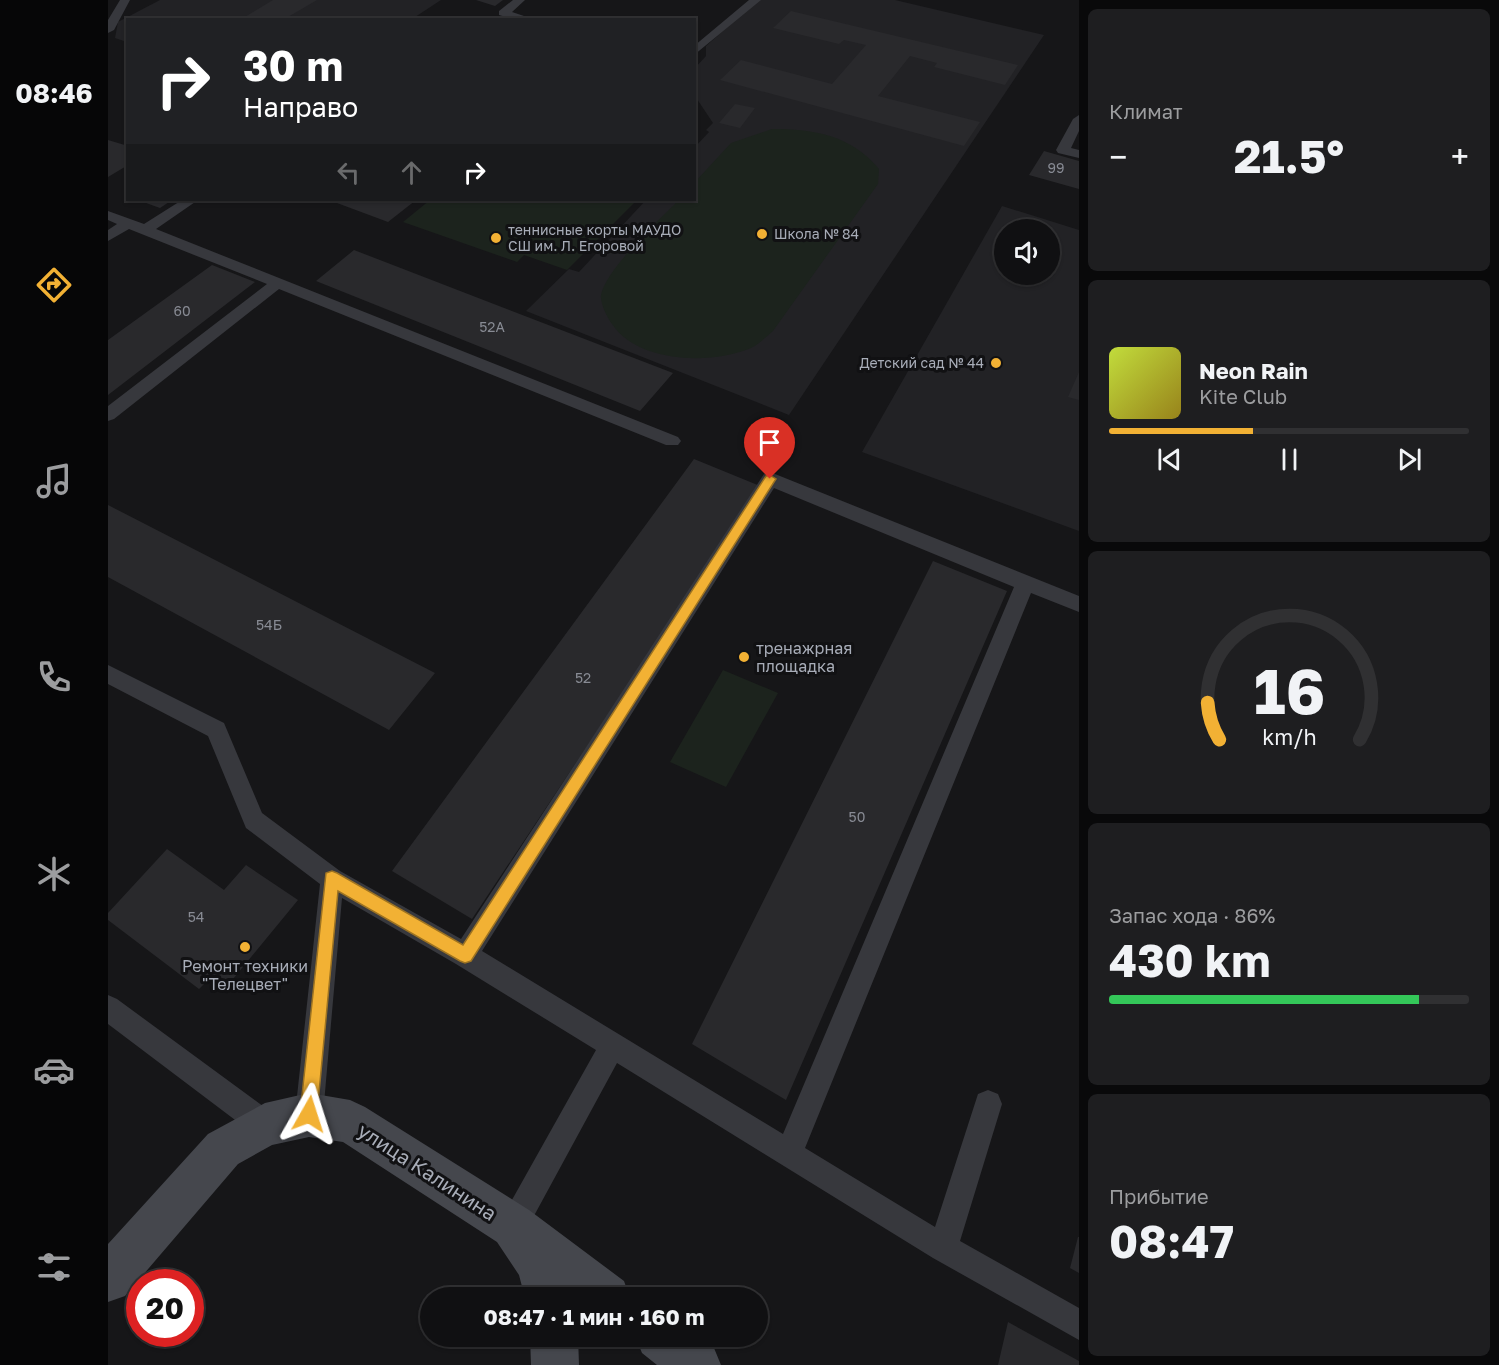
<!DOCTYPE html>
<html lang="ru">
<head>
<meta charset="utf-8">
<style>
  body { margin:0; font-family:"Golos Text",sans-serif; background:#1e1e20; color:#f1f3f6; height:100vh; display:flex; flex-direction:column; font-size:22px; white-space:nowrap }
  * { box-sizing:border-box; margin:0 }
  p { font-size:20px; color:#9c9d9f }
  .icon { flex:none; width:33px; height:33px; fill:none; stroke:currentColor; stroke-width:2; stroke-linecap:round; stroke-linejoin:round }
  .map { position:relative; flex:1; overflow:hidden }
  .details { display:flex; flex-direction:column; gap:9px; padding:9px; background:#09090a; width:420px }
  .details>* { flex:none }
  .banner { position:absolute; left:18px; top:18px; width:570px; height:183px; border-radius:0px; box-shadow:0 2px 4px #0004,0 0 0 2px #303032; background:#202124; color:#fff; overflow:hidden }
  .buttons { position:absolute; left:886px; top:219px; display:grid; gap:12px }
  .buttons a { display:grid; place-items:center; width:66px; height:66px; border-radius:50%; background:#101012; box-shadow:0 2px 4px #0004,0 0 0 2px #303032; font-size:30px }
  .speed { position:absolute; left:18px; top:1269px; display:flex; gap:12px; font-size:30px; font-weight:700; text-align:center }
  .speed>* { display:grid; place-content:center; width:78px; height:78px; border-radius:50%; background:#101012; box-shadow:0 2px 4px #0004,0 0 0 2px #303032; line-height:1 }
  .speed .limit { border:9px solid #d22; background:#fff; color:#111 }
  .pin { position:absolute; display:grid; place-items:center; width:51px; height:51px; color:#fff; margin:-62px -26px; border-radius:50% 50% 50% 0; rotate:-45deg; box-shadow:0 0 6px #0007 }
  .pin .icon { rotate:45deg }
  .me { position:absolute; width:66px; margin:-33px; rotate:6deg; stroke-linejoin:round; filter:drop-shadow(0 0 4px #0008) }
  .turn { display:flex; align-items:center; gap:21px; height:126px; padding:0 18px; font-size:27px }
  .turn .icon { width:78px; height:78px; stroke-width:2.5 }
  .turn b { display:block; font-size:42px; line-height:51px }
  .lanes { display:flex; align-items:center; height:57px; padding:0 18px; background:#0003; justify-content:center; gap:30px; direction:ltr }
  .lanes .off { opacity:.35 }
  .big { font-size:45px; font-weight:700; line-height:1.1 }
  .details .tile { flex:1; display:flex; flex-direction:column; justify-content:center; gap:9px; min-width:0; padding:0 21px; border-radius:9px; background:#1e1e20 }
  .details .dial { align-items:center; gap:0 }
  .dial svg { height:156px; overflow:visible; fill:none; stroke:#303032; stroke-width:7; stroke-linecap:round; text-anchor:middle }
  .dial text { fill:#f1f3f6; stroke:none }
  .song { display:flex; align-items:center; gap:18px }
  .cover { width:72px; height:72px; border-radius:9px; background:linear-gradient(135deg,hsl(70 70% 55%),hsl(50 70% 35%)) }
  .played { height:6px; border-radius:3px; background:linear-gradient(90deg,#f2b134 40%,#303032 40%) }
  .keys { display:flex; justify-content:space-around; direction:ltr }
  .heat { display:flex; justify-content:space-between; align-items:center; font-size:33px; direction:ltr }
  .charge { height:9px; border-radius:4px; background:linear-gradient(90deg,#34c759 86%,#303032 0) }
  .trip { position:absolute; left:312px; top:1287px; width:348px; height:60px; border-radius:30px; background:#101012; box-shadow:0 2px 4px #0004,0 0 0 2px #303032; font-weight:700; line-height:60px; text-align:center }
  main { display:flex; flex:1; min-height:0 }
  .menu { display:flex; flex-direction:column; width:108px; justify-content:space-around; align-items:center; background:#060607; color:#9c9d9f }
  .menu .icon { width:42px; height:42px }
  .menu .active { color:#f2b134 }
  .menu b { font-size:27px; color:#f1f3f6 }
  .map>svg:first-child { display:block }
  .built { fill:#222225; fill-rule:evenodd }
  .green { fill:#1c231d }
  .building { fill:#29292c }
  .lines { fill:none; stroke-linecap:round; stroke-linejoin:round }
  .lane { fill:#37383d; fill-rule:evenodd }
  .secondary { fill:#45474d; fill-rule:evenodd }
  .route { fill:#f2b134; stroke:#9d7322; stroke-width:1.5 }
  .poi-dot { fill:#f2b134; stroke:#111113; stroke-width:2 }
  .labels { text-anchor:middle; stroke-width:6; stroke-linejoin:round; paint-order:stroke }
  .number-label { font-size:14px; fill:#888b94 }
  .far-poi-label { font-size:14px; fill:#a8adb8; stroke:#111113; text-anchor:start }
  .poi-label { font-size:16px; fill:#a8adb8; stroke:#111113; text-anchor:start }
  .near-street-label { font-size:20px; fill:#a8adb8; stroke:#111113 }
</style>
</head>
<body>
<main>
<nav class="menu">
<b>08:46</b>
<svg class="icon active" aria-label="directions" viewBox="0 0 24 24"><path d="M12 3l9 9-9 9-9-9zM9 14v-3h6M13 9l2 2-2 2"/></svg>
<svg class="icon" aria-label="music" viewBox="0 0 24 24"><path d="M9 18V5l10-2v13"/><circle cx="6" cy="18" r="3"/><circle cx="16" cy="16" r="3"/></svg>
<svg class="icon" aria-label="phone" viewBox="0 0 24 24"><path d="M5 4h4l2 5-3 2q2 4 5 5l2-3 5 2v4C11 20 4 13 5 4z"/></svg>
<svg class="icon" aria-label="climate" viewBox="0 0 24 24"><path d="M12 3v18M4 7l16 10M4 17L20 7"/></svg>
<svg class="icon" aria-label="car" viewBox="0 0 24 24"><path d="M5 17H2v-5l4-1 3-4h7l3 4 3 1v5h-3M9 17h6M6 11h13"/><circle cx="7" cy="17" r="2"/><circle cx="17" cy="17" r="2"/></svg>
<svg class="icon" aria-label="filters" viewBox="0 0 24 24"><path d="M4 7h16M4 17h16"/><circle cx="9" cy="7" r="2"/><circle cx="15" cy="17" r="2"/></svg>
</nav>
<div class="map">
<svg width="971" height="1365" viewBox="0 0 971 1365">
  <rect width="100%" height="100%" fill="#161618"/>
  <path class="built" d="M 52,0 L 333,0 L 304,19 L 20,20 L 19,42 L 7,38 L 10,22 Z
    M 650,0 L 787,0 L 936,35 L 681,415 L 418,311 L 461,269 L 471,272 L 538,200 L 586,200 L 587,147 L 601,132 L 598,130 L 605,123 L 587,96 L 587,68 L 598,56 L 598,46 Z
    M 894,206 L 971,230 L 971,531 L 754,452 ZM 897,230 L 942,230 L 942,274 L 897,274 Z"/>
  <path class="green" d="M 664,129 C 706,129 743,135 771,169 L 770,184 L 665,331 C 658,337 651,344 643,348 C 603,365 530,363 504,324 C 499,317 492,303 493,295 C 498,269 551,220 571,200 L 586,200 L 587,182 L 623,143 Z
    M 322,200 L 529,200 L 459,270 L 416,255 L 409,262 L 295,222 Z
    M 615,670 L 670,693 L 618,787 L 562,762 Z"/>
  <path class="building" d="M 165,0 L 209,0 L 180,17 L 185,20 L 132,20 Z
    M 368,0 L 395,0 L 387,6 Z
    M 683,11 L 910,65 L 897,85 L 826,67 L 829,63 L 802,56 L 770,96 L 872,122 L 856,146 L 612,80 L 633,60 L 724,84 L 758,45 L 736,40 L 731,44 L 665,28 Z
    M 627,104 L 647,108 L 632,128 L 611,123 Z
    M 0,140 L 20,146 L 20,165 L 0,177 Z
    M 936,151 L 971,161 L 971,189 L 921,175 Z
    M 30,200 L 64,200 L 52,208 Z
    M 221,200 L 308,200 L 280,222 Z
    M 246,250 L 565,373 L 532,411 L 208,281 Z
    M 104,265 L 147,282 L 0,395 L 0,340 Z
    M 971,372 L 971,400 L 960,397 Z
    M 586,459 L 652,486 L 364,919 L 284,871 Z
    M 0,505 L 327,673 L 281,730 L 0,577 Z
    M 825,561 L 899,591 L 678,1100 L 584,1044 Z
    M 59,849 L 116,890 L 138,865 L 190,900 L 116,990 L 101,979 L 91,989 L 0,920 L 0,913 Z
    M 970,1237 L 971,1237 L 971,1273 L 962,1268 Z
    M 900,1322 L 971,1361 L 971,1365 L 890,1365 Z"/>
  <g class="lines">
    <path class="lane" d="M 12,0 L 22,0 L 6,30 L 0,33 L 0,20 Z
      M 405,0 L 417,0 L 404,12 L 428,20 L 408,20 L 391,15 L 391,11 Z
      M 641,0 L 653,0 L 586,55 L 586,46 Z
      M 971,115 L 971,131 L 963,148 L 971,150 L 971,158 L 950,153 L 948,150 L 965,119 Z
      M 74,200 L 90,200 L 48,229 L 570,437 L 573,441 L 570,445 L 558,445 L 171,289 L 6,419 L 0,421 L 0,406 L 159,284 L 21,229 L 0,241 L 0,230 L 9,224 L 0,220 L 0,211 L 36,224 Z
      M 662,472 L 971,596 L 971,612 L 923,593 L 697,1148 L 827,1227 L 870,1094 L 880,1090 L 890,1094 L 894,1104 L 852,1241 L 971,1308 L 971,1340 L 825,1258 L 509,1063 L 415,1236 L 405,1241 L 395,1236 L 390,1226 L 395,1216 L 488,1050 L 348,964 L 234,898 L 215,1115 L 211,1125 L 201,1129 L 191,1125 L 187,1115 L 212,884 L 138,828 L 100,736 L 0,684 L 0,665 L 116,723 L 154,813 L 232,871 L 353,939 L 656,474 ZM 666,488 L 906,587 L 675,1134 L 374,951 Z
      M 0,995 L 9,999 L 167,1115 L 171,1125 L 167,1135 L 157,1139 L 147,1135 L 0,1024 Z"/>
    <path class="secondary" d="M 201,1093 L 242,1100 L 257,1107 L 421,1210 L 516,1281 L 522,1298 L 417,1298 L 411,1275 L 389,1242 L 235,1142 L 201,1137 L 164,1145 L 130,1164 L 17,1296 L 0,1302 L 0,1244 L 100,1134 L 157,1103 Z
      M 422,1336 L 470,1336 L 471,1365 L 423,1365 Z
      M 527,1336 L 591,1336 L 606,1348 L 613,1365 L 549,1365 L 534,1353 Z"/>
  </g>
  <path class="route" d="M 662,475 L 668,479 L 666,482 L 363,961 L 357,963 L 352,961 L 230,891 L 209,1114 L 207,1121 L 201,1123 L 194,1121 L 192,1114 L 218,873 L 224,871 L 229,873 L 355,945 L 658,476 Z"/>
  <g class="poi-dot">
    <circle cx="654" cy="234" r="6"/>
    <circle cx="388" cy="238" r="6"/>
    <circle cx="888" cy="363" r="6"/>
    <circle cx="636" cy="657" r="6"/>
    <circle cx="137" cy="947" r="6"/>
  </g>
  <g class="labels">
    <g class="number-label">
      <text x="948" y="173">99</text>
      <text x="74" y="316">60</text>
      <text x="384" y="332">52А</text>
      <text x="161" y="630">54Б</text>
      <text x="475" y="683">52</text>
      <text x="749" y="822">50</text>
      <text x="88" y="922">54</text>
    </g>
    <g class="far-poi-label">
      <text x="400" y="235">теннисные корты МАУДО<tspan x="400" dy="16">СШ им. Л. Егоровой</tspan></text>
      <text x="666" y="239">Школа № 84</text>
      <text x="876" y="368" text-anchor="end">Детский сад № 44</text>
    </g>
    <g class="poi-label">
      <text x="648" y="654">тренажрная<tspan x="648" dy="18">площадка</tspan></text>
      <text x="137" y="972" text-anchor="middle">Ремонт техники<tspan x="137" dy="18">"Телецвет"</tspan></text>
    </g>
    <g class="near-street-label">
      <text transform="translate(319 1172) rotate(33)" y="7">улица Калинина</text>
    </g>
  </g>
</svg>
<div class="buttons">
<a><svg class="icon" aria-label="sound" viewBox="0 0 24 24"><path d="M4 9h4l5-4v14l-5-4H4zM17 9q2 3 0 6"/></svg></a>
</div>
<div class="speed"><div class="limit">20</div></div>
<div class="pin" style="left:662px;top:479px;background:#d93025"><svg class="icon" aria-label="arrive" viewBox="0 0 24 24"><path d="M6 21V4h12l-3 4 3 4H6"/></svg></div>
<svg class="me" style="left:201px;top:1114px" viewBox="-20 -20 40 40"><path d="M0-17L14 15 0 8-14 15z" fill="#f2b134" stroke="#fff" stroke-width="4"/></svg>
<div class="trip">08:47 · 1 мин · 160 m</div>
<div class="banner">
<div class="turn"><svg class="icon" aria-label="right" viewBox="0 0 24 24"><path d="M7 20v-9h11M14 6l5 5-5 5"/></svg><div><b>30 m</b>Направо</div></div>
<div class="lanes"><svg class="icon off" aria-label="left" viewBox="0 0 24 24"><path d="M17 20v-9H6M10 6l-5 5 5 5"/></svg><svg class="icon off" aria-label="ahead" viewBox="0 0 24 24"><path d="M12 20V5M6 11l6-6 6 6"/></svg><svg class="icon" aria-label="right" viewBox="0 0 24 24"><path d="M7 20v-9h11M14 6l5 5-5 5"/></svg></div>
</div>
</div>
<section class="details">
<div class="tile"><p>Климат</p>
<div class="heat"><a>−</a><b class="big">21.5°</b><a>+</a></div>
</div>
<div class="tile">
<div class="song"><i class="cover"></i><div><b>Neon Rain</b><p>Kite Club</p></div></div>
<div class="played"></div>
<div class="keys"><svg class="icon" aria-label="previous" viewBox="0 0 24 24"><path d="M18 5L8 12l10 7zM5 5v14"/></svg><svg class="icon" aria-label="pause" viewBox="0 0 24 24"><path d="M8 5v14M16 5v14"/></svg><svg class="icon" aria-label="next" viewBox="0 0 24 24"><path d="M6 5l10 7-10 7zM19 5v14"/></svg></div>
</div>
<div class="tile dial"><svg viewBox="0 0 100 80">
<path d="M14 69A42 42 0 1 1 86 69"/>
<path d="M14 69A42 42 0 0 1 8 50" stroke="#f2b134"/>
<text x="50" y="56" font-size="32" font-weight="700">16</text>
<text x="50" y="72" font-size="11">km/h</text>
</svg></div>
<div class="tile"><p>Запас хода · 86%</p><b class="big">430 km</b><div class="charge"></div></div>
<div class="tile"><p>Прибытие</p><b class="big">08:47</b></div>
</section>
</main>
</body>
</html>
